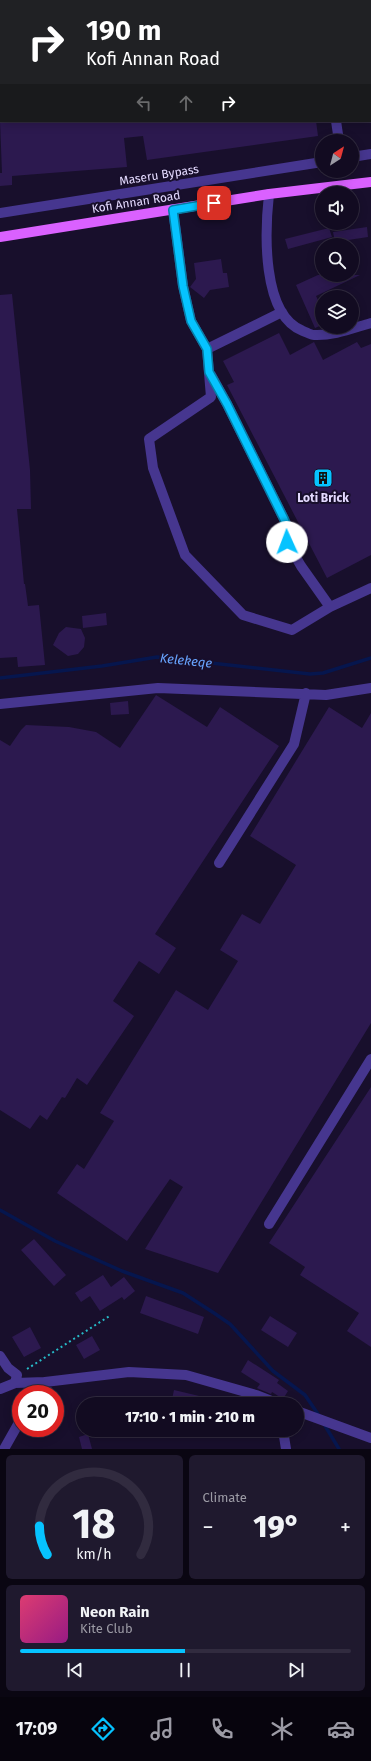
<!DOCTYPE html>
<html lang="en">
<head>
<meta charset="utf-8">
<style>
  body { margin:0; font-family:"Fira Sans",sans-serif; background:#1f192e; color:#f1f3f6; height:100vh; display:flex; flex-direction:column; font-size:15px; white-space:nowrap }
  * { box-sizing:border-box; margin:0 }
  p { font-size:13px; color:#9c9ba5 }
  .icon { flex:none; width:22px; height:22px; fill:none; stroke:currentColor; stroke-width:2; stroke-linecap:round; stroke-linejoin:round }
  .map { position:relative; height:1449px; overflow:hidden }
  .details { display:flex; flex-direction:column; gap:6px; padding:6px; background:#0a0612; flex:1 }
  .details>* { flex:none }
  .guide { position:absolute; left:0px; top:0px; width:371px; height:122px; box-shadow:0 2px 10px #0003,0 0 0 1px #312b3f; background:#202124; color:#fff; overflow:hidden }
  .needle { width:26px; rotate:36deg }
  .tools { position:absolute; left:315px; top:134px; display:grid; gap:8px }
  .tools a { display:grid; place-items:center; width:44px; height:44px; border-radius:50%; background:#120b21; box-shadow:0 2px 10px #0003,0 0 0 1px #312b3f; font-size:20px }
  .speed { position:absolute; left:12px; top:1385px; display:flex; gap:8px; font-size:20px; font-weight:700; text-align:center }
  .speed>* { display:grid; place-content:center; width:52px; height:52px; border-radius:50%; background:#120b21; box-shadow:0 2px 10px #0003,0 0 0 1px #312b3f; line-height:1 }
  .speed .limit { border:6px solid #d22; background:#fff; color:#111 }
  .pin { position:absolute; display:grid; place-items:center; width:34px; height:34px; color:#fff; margin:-17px; border-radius:8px; box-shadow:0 2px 6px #0006 }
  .me { position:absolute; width:44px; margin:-22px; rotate:358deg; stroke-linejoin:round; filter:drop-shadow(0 0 3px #0008) }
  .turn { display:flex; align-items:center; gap:14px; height:84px; padding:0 20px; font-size:18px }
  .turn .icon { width:52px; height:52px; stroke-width:2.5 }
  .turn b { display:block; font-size:28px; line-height:34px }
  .lanes { display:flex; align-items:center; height:38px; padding:0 20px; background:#0003; justify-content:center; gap:20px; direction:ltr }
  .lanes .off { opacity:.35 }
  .big { font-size:30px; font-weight:800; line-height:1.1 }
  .details .card { flex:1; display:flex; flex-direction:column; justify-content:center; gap:6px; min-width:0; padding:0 14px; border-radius:6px; background:#1f192e }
  .details .dial { align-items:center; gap:0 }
  .dial svg { height:104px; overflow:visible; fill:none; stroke:#312b3f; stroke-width:7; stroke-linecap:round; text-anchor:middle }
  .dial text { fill:#f1f3f6; stroke:none }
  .song { display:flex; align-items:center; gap:12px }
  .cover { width:48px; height:48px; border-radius:6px; background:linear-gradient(135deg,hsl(340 70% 55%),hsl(310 70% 35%)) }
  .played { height:4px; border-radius:2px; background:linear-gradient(90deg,#06c3ff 50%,#312b3f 50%) }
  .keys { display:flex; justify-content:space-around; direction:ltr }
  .heat { display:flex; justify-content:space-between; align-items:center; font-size:22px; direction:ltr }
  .details .tiles { flex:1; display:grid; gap:6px; grid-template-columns:1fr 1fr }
  .card:last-child { grid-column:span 2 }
  .trip { position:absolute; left:76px; top:1397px; width:228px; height:40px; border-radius:20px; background:#120b21; box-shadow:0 2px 10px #0003,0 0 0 1px #312b3f; font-weight:800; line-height:40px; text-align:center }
  .tab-bar { display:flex; height:64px; justify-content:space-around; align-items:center; background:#07040d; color:#9c9ba5 }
  .tab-bar .icon { width:28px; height:28px }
  .tab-bar .on { color:#06c3ff }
  .tab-bar b { font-size:18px; color:#f1f3f6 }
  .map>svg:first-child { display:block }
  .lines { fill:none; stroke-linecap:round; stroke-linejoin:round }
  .stream { stroke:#06164e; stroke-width:3.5 }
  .building { fill:#2c194f }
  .path { stroke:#26bac7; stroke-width:2; stroke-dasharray:2 3; stroke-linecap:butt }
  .minor { stroke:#46368f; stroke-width:10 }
  .major { stroke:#da61ff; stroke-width:10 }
  .route-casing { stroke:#047fa6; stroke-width:10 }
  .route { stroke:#06c3ff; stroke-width:7 }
  .labels { text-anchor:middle; stroke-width:4; stroke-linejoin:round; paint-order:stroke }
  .street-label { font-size:12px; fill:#e4daff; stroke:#180f2c }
  .poi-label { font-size:12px; font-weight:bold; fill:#e4daff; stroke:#180f2c }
  .water-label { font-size:13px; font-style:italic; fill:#68a4ff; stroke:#180f2c }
</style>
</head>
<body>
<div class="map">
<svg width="371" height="1449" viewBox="0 0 371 1449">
  <rect width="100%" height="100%" fill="#180f2c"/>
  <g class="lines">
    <path class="stream" d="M 0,678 L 102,666 L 157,657 L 310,674 L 323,673 L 371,658
      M 0,1210 L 55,1241 L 122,1271 L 183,1293 L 214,1313 L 230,1324 L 273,1371 L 305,1395 L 320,1417
      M 324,1424 L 339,1449"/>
  </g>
  <path class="building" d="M 0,121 L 316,121 L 318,136 L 147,160 L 143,136 L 124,138 L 127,167 L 12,176 L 12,185 L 0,186 L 0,173 L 2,173 Z
    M 367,227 L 368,237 L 335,242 L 333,232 Z
    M 329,228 L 332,237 L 288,249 L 285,239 Z
    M 221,259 L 223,273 L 227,273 L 229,287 L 210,290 L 204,298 L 190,287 L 196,279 L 194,263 Z
    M 318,275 L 360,275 L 316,296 L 322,308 L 322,325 L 315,328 L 296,285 Z
    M 12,294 L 30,470 L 31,509 L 17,509 L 24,584 L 25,584 L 28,606 L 39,605 L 45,665 L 18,667 L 17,657 L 0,658 L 0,295 Z
    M 279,333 L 290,355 L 314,342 L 323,360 L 357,342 L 361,348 L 371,344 L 371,555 L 327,578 L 227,385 L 234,382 L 223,361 Z
    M 106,613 L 107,625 L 83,628 L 82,616 Z
    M 66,627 L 81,629 L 85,638 L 84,647 L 78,654 L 68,656 L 53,645 L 59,633 Z
    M 156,695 L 207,727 L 220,707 L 279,746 L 155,934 L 176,948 L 159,974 L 139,961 L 113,1001 L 134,1016 L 87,1085 L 77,1078 L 65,1098 L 62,1097 L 47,1120 L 40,1115 L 30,1129 L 0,1110 L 0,740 L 10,746 L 21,730 L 26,725 L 69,727 L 96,732 L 120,748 Z
    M 128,701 L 129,714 L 111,715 L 110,703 Z
    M 329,707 L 362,728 L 371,713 L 371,1023 L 218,1273 L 145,1249 L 183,1187 L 170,1179 L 127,1241 L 57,1193 L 77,1164 L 84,1169 L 114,1121 L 100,1113 L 176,990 L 208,1010 L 238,961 L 220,950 L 242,914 L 260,924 L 296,865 L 250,836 Z
    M 371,1087 L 371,1347 L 347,1331 L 359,1313 L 300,1275 L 305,1267 L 269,1243 Z
    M 34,1239 L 66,1275 L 54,1286 L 21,1250 Z
    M 103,1275 L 111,1287 L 124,1277 L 135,1291 L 124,1300 L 122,1297 L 100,1311 L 90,1296 L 81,1302 L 75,1293 Z
    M 146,1296 L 204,1317 L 198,1334 L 140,1313 Z
    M 270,1316 L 297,1333 L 288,1347 L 261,1330 Z
    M 30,1327 L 41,1348 L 24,1357 L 12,1337 Z
    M 92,1336 L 100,1350 L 84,1359 L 76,1345 Z
    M 248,1360 L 279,1380 L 277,1383 L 288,1391 L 283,1399 L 272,1392 L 271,1394 L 259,1389 L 257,1388 L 260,1384 L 241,1372 Z
    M 174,1390 L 216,1400 L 216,1404 L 171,1404 Z
    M 88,1434 L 92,1449 L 82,1449 L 79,1437 Z"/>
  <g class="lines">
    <path class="path" d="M 27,1369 L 111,1315"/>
    <path class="minor" d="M 336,121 L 339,141
      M 352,157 L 371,154
      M 269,194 C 265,230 261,315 303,331 C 306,332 311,335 314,335 C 333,336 353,328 371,323
      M 173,209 L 183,286 L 191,321 L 207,349 L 211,397 L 149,439 L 153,468 L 185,555 L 243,615 L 292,630 L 330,607 L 371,588
      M 0,213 L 322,162
      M 207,349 L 282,312
      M 211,375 L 227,404 L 284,519 L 289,531 L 287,542 L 301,566 L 330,607
      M 0,704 L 158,688 L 326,695 L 371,688
      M 219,863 L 294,744 L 306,693
      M 269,1224 L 371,1059
      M 0,1356 L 8,1368 L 17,1375 L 15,1383
      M 0,1389 L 15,1383 L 45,1382 L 129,1372 L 186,1375 L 256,1395 L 279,1404
      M 44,1394 L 47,1391 L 45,1382
      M 297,1411 L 371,1438
      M 283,1430 L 286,1449
      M 4,1449 L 21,1419"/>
    <path class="major" d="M 0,237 L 269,194 L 371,182"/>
  </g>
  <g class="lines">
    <defs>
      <path id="route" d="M 214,203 L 173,210 L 183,286 L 191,321 L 207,349 L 209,372 L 227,404 L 284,519 L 289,531 L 287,542"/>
    </defs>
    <use href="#route" class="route-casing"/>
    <use href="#route" class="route"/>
  </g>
  <defs>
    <symbol id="building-square" viewBox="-11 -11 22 22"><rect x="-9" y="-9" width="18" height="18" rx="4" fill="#06c3ff" stroke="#180f2c"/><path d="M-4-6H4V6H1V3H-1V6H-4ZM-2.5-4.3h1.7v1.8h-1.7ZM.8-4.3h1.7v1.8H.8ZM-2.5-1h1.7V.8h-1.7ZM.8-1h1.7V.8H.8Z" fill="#111"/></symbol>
  </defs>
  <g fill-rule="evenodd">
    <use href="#building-square" x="312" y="467" width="22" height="22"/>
  </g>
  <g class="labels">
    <g class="street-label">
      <text transform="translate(159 175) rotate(-9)" y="4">Maseru Bypass</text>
      <text transform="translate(136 202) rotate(-9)" y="4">Kofi Annan Road</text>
    </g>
    <g class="poi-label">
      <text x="323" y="502">Loti Brick</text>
    </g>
    <g class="water-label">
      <text transform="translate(186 660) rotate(6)" y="5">Kelekeqe</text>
    </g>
  </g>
</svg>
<div class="tools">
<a><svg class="needle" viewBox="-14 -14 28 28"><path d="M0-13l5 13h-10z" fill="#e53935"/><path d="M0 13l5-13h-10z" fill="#9c9ba5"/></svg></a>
<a><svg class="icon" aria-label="sound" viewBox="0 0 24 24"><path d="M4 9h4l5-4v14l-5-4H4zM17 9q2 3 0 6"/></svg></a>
<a><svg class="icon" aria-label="search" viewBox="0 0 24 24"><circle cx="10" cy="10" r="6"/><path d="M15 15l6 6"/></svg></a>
<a><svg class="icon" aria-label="layers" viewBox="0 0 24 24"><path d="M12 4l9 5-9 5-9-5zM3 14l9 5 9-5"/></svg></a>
</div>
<div class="speed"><div class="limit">20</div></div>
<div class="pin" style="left:214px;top:203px;background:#d93025"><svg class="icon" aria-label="arrive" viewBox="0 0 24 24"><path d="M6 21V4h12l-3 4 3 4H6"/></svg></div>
<svg class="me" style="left:287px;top:542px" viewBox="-20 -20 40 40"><circle r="19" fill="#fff"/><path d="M0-13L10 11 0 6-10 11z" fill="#06c3ff"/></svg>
<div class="trip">17:10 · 1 min · 210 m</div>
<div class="guide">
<div class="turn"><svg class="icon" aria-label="right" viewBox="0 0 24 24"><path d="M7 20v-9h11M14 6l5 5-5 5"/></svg><div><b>190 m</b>Kofi Annan Road</div></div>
<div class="lanes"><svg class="icon off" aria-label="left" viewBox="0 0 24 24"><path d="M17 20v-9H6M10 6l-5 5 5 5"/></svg><svg class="icon off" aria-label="ahead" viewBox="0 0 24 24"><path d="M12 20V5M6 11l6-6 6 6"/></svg><svg class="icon" aria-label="right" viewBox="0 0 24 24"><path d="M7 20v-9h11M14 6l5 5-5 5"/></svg></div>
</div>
</div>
<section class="details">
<div class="tiles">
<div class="card dial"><svg viewBox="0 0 100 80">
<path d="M14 69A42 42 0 1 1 86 69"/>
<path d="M14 69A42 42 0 0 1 8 47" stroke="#06c3ff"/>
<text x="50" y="56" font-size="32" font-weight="700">18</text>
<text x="50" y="72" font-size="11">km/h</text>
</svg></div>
<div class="card"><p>Climate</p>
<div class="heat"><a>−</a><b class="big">19°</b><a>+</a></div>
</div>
<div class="card">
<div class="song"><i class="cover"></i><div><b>Neon Rain</b><p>Kite Club</p></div></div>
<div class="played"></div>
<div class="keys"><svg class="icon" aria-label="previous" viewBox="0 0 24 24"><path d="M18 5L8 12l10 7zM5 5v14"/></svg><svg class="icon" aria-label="pause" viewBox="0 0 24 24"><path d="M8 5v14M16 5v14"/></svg><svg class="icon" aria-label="next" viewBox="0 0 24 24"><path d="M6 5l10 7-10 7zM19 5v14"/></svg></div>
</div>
</div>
</section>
<nav class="tab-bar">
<b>17:09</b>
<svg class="icon on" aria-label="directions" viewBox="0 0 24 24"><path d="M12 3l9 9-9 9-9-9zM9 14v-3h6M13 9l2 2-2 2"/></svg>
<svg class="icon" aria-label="music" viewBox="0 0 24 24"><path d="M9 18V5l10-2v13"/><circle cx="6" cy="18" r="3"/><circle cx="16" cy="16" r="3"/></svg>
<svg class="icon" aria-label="phone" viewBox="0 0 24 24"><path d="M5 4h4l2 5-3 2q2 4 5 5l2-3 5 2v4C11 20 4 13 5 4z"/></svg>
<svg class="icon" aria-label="climate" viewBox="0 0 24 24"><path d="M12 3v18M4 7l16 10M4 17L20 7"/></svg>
<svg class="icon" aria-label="car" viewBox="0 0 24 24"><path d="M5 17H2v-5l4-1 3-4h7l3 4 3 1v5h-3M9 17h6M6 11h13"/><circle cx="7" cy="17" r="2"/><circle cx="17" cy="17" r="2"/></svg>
</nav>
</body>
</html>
